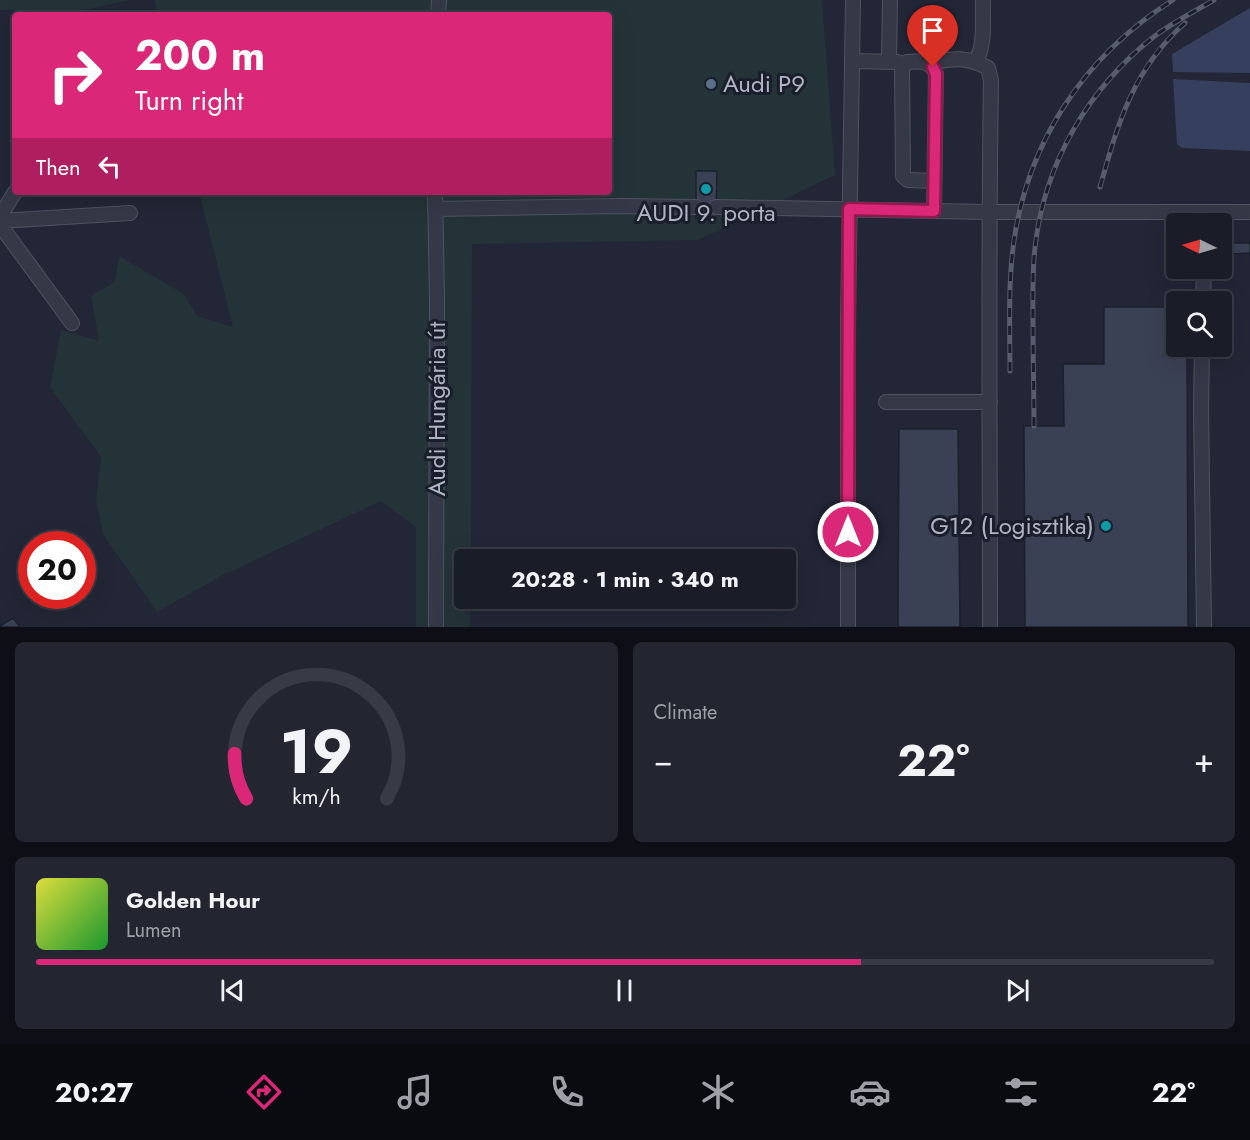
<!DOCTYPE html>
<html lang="en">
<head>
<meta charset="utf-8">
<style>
  body { margin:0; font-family:Jost,sans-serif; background:#232530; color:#f1f3f6; height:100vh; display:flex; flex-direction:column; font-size:22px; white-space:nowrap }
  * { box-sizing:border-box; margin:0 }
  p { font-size:20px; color:#9fa1a8 }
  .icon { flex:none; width:33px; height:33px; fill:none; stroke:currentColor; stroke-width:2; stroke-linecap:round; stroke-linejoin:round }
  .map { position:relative; height:627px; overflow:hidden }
  .sheet { display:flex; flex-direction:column; gap:15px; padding:15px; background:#0e0f16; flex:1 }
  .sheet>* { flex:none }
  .guide { position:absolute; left:12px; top:12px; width:600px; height:183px; border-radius:6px; box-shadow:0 6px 24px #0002,0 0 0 2px #383a45; background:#db2777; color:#fff; overflow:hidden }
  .needle { width:39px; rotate:275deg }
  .fabs { position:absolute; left:1166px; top:213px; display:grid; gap:12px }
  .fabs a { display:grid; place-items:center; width:66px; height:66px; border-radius:6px; background:#1a1c28; box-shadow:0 6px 24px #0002,0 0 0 2px #383a45; font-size:30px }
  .speed { position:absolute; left:18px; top:531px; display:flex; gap:12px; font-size:30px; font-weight:700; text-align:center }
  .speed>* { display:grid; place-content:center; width:78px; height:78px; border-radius:50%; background:#1a1c28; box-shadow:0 6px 24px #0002,0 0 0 2px #383a45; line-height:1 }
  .speed .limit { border:9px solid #d22; background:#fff; color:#111 }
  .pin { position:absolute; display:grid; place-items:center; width:51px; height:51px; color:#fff; margin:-62px -26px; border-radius:50% 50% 50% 0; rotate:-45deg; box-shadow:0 0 6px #0007 }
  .pin .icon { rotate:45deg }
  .me { position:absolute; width:66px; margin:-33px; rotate:0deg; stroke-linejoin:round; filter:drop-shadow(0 0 4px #0008) }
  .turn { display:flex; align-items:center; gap:21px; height:126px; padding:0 24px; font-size:27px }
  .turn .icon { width:78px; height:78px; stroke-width:2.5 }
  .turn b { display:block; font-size:42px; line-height:51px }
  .then { display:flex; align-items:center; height:57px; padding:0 24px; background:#0003; gap:12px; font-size:22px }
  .big { font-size:45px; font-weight:700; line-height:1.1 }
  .sheet .tile { flex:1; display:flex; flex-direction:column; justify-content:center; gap:9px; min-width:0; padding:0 21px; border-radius:9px; background:#232530 }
  .sheet .dial { align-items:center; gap:0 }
  .dial svg { height:156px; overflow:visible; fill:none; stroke:#383a45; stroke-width:7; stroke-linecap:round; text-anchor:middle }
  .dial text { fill:#f1f3f6; stroke:none }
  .song { display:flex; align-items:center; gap:18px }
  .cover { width:72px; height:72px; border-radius:9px; background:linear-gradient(135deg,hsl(60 70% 55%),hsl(130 70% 35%)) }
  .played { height:6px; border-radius:3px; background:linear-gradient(90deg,#db2777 70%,#383a45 70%) }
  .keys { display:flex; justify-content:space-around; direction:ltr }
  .heat { display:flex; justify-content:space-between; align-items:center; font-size:33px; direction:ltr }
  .sheet .tiles { flex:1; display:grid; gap:15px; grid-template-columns:1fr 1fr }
  .tile:last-child { grid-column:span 2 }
  .trip { position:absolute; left:454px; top:549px; width:342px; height:60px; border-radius:6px; background:#1a1c28; box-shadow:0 6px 24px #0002,0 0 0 2px #383a45; font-weight:700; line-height:60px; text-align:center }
  .menu { display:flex; height:96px; justify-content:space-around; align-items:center; background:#0a0b10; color:#9fa1a8 }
  .menu .icon { width:42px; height:42px }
  .menu .selected { color:#db2777 }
  .menu b { font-size:27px; color:#f1f3f6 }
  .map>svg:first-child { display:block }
  .green { fill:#243338 }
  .water { fill:#363f5d }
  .building { fill:#3b4154; stroke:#1c202d; stroke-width:1.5 }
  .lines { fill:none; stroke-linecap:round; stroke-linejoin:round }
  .minor-casing { stroke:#4f5361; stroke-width:16 }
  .minor { stroke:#353947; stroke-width:14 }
  .rail-casing { stroke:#575c6e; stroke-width:5 }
  .rail { stroke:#1a1e2b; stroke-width:3; stroke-dasharray:9; stroke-linecap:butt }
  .route-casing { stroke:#8e194d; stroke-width:15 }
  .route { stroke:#db2777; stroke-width:10 }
  .service-dot { fill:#5c6f8a; stroke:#1a1e2b; stroke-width:2 }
  .culture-dot { fill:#0f9aa8; stroke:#1a1e2b; stroke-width:2 }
  .labels { text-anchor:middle; stroke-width:6; stroke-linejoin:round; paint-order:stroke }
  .poi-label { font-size:24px; fill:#afb3c3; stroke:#1a1e2b; text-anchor:start }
  .street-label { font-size:24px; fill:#afb3c3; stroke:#1a1e2b }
</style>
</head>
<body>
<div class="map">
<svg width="1250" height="627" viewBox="0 0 1250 627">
  <rect width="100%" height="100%" fill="#222636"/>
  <path class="green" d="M 0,0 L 130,0 L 79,11 L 0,10 Z
    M 155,0 L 822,0 L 835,175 L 698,240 L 472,244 L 471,559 L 465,560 L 465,598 L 471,599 L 470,627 L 416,627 L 416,527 L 381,501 L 223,575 L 157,612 L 103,534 L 96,500 L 101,457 L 50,387 L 61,330 L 99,341 L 91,296 L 115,282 L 119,256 L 184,294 L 197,316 L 233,327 L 199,192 L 609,192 L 609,15 L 157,15 Z"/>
  <path class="water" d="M 1250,8 L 1250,73 L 1173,72 L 1172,54 Z
    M 1173,79 L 1250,83 L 1250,151 L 1182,148 L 1177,144 Z"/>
  <path class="building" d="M 696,171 L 717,171 L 716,218 L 696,218 Z
    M 1232,243 L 1250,243 L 1250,253 L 1232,254 Z
    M 1104,307 L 1176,307 L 1176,346 L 1187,346 L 1188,627 L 1025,627 L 1024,426 L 1064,426 L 1063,364 L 1104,364 Z
    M 899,429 L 958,429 L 960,627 L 898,627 Z
    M 13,618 L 20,627 L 1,627 L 0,626 Z"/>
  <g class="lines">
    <defs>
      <path id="minor" d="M 438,15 L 439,0
        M 852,61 L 898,62
        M 976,61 C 986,43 982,20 983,0
        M 889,62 L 890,0
        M 927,63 C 950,59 966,55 988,68 L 991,80 C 988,262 990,445 990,627
        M 435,192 L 437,298 L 436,627
        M 716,207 L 988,212 L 1250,212
        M 435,209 L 620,206 L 696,207
        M 934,211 L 936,74 C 931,60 919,61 907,62 L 902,69 L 903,176 L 908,180 L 934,181
        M 0,216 L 15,192
        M 0,221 L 130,213
        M 0,225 L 72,323
        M 1203,302 L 1204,268
        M 1202,346 L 1201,408 L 1204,627
        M 886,402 L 990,402
        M 848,627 L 848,319 L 853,0"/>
    </defs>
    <use href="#minor" class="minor-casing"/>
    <use href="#minor" class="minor"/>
    <defs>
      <path id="rail" d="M 1100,187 C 1118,123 1133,69 1185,23
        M 1010,371 C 1010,330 1008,289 1013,248 C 1026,143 1084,56 1173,0
        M 1034,426 C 1034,392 1033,359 1033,325 C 1033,299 1032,273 1035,248 C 1044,163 1089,87 1156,35 C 1174,22 1195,11 1214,0"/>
    </defs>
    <use href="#rail" class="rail-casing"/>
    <use href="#rail" class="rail"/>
  </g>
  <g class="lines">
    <defs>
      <path id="route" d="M 848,532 L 849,209 L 934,211 L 936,74 L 933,67"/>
    </defs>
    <use href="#route" class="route-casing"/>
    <use href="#route" class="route"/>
  </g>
  <circle class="service-dot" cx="711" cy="84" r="6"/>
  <g class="culture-dot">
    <circle cx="706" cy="189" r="6"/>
    <circle cx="1106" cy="526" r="6"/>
  </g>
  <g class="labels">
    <g class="poi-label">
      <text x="723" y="92">Audi P9</text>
      <text x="706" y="221" text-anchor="middle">AUDI 9. porta</text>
      <text x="1094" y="534" text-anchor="end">G12 (Logisztika)</text>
    </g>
    <g class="street-label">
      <text transform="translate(437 409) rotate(-90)" y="8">Audi Hungária út</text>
    </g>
  </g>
</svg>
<div class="fabs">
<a><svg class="needle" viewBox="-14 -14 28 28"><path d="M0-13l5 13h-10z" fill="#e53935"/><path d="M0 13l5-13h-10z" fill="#9fa1a8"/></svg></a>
<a><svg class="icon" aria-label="search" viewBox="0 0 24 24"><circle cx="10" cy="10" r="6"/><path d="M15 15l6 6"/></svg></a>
</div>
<div class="speed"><div class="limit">20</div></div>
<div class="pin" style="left:933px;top:67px;background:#d93025"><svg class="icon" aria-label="arrive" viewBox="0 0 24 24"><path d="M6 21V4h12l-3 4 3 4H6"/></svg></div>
<svg class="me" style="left:848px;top:532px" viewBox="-20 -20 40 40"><circle r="17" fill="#db2777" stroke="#fff" stroke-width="3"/><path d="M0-11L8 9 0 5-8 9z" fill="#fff"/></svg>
<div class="trip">20:28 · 1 min · 340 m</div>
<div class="guide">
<div class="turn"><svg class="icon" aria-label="right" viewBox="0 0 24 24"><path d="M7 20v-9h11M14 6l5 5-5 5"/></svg><div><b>200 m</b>Turn right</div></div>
<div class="then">Then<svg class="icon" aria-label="left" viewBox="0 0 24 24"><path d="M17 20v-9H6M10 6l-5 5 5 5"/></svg></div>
</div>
</div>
<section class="sheet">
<div class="tiles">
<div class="tile dial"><svg viewBox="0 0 100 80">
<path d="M14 69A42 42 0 1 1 86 69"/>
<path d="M14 69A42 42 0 0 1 8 46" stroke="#db2777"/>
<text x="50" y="56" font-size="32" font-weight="700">19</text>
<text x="50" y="72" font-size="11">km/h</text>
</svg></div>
<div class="tile"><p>Climate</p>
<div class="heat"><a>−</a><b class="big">22°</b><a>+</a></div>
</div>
<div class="tile">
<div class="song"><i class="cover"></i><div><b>Golden Hour</b><p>Lumen</p></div></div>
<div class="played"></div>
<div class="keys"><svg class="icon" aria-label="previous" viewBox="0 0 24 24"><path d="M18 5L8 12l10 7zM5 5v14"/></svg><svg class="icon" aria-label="pause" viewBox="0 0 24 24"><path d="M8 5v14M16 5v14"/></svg><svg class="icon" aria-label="next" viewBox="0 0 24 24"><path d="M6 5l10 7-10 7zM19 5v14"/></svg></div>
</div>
</div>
</section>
<nav class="menu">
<b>20:27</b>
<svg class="icon selected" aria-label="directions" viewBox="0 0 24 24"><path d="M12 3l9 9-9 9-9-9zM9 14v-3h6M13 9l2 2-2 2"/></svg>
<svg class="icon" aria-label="music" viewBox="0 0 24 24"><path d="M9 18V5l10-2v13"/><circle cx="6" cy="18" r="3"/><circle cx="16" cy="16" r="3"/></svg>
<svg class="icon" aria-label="phone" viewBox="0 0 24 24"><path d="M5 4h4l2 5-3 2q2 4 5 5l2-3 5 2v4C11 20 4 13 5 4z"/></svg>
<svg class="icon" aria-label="climate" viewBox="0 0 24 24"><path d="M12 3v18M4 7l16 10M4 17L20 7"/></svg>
<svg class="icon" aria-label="car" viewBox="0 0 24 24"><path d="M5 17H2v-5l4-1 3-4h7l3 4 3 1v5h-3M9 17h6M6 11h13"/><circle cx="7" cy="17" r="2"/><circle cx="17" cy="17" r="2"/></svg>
<svg class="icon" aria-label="filters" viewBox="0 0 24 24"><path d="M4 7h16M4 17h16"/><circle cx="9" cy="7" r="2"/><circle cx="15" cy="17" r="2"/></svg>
<b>22°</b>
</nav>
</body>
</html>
